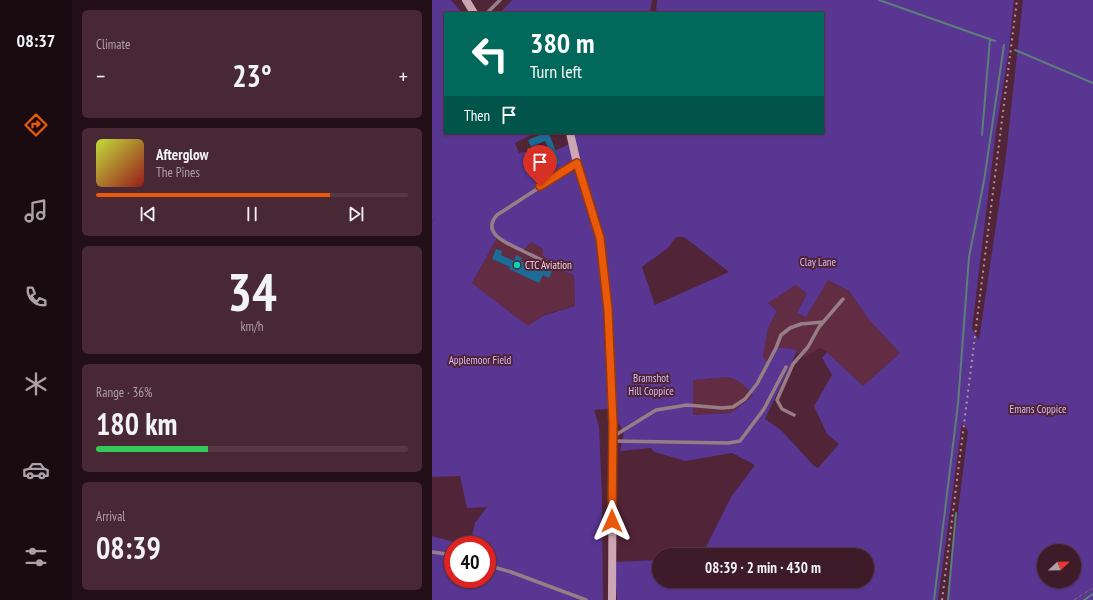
<!DOCTYPE html>
<html lang="en">
<head>
<meta charset="utf-8">
<style>
  body { margin:0; font-family:"PT Sans Narrow",sans-serif; background:#492835; color:#f1f3f6; height:100vh; display:flex; flex-direction:column; font-size:15px; white-space:nowrap }
  * { box-sizing:border-box; margin:0 }
  p { font-size:13px; color:#ada1a8 }
  .icon { flex:none; width:22px; height:22px; fill:none; stroke:currentColor; stroke-width:2; stroke-linecap:round; stroke-linejoin:round }
  .map { position:relative; flex:1; overflow:hidden }
  .details { display:flex; flex-direction:column; gap:10px; padding:10px; background:#220f17; width:360px }
  .details>* { flex:none }
  .hud { position:absolute; left:12px; top:12px; width:380px; height:122px; border-radius:0px; box-shadow:0 1px 3px #0004,0 0 0 1px #573946; background:#00695c; color:#fff; overflow:hidden }
  .needle { width:26px; rotate:68deg }
  .tools { position:absolute; left:605px; top:544px; display:grid; gap:8px }
  .tools a { display:grid; place-items:center; width:44px; height:44px; border-radius:50%; background:#3e1b29; box-shadow:0 1px 3px #0004,0 0 0 1px #573946; font-size:20px }
  .speed { position:absolute; left:12px; top:536px; display:flex; gap:8px; font-size:20px; font-weight:700; text-align:center }
  .speed>* { display:grid; place-content:center; width:52px; height:52px; border-radius:50%; background:#3e1b29; box-shadow:0 1px 3px #0004,0 0 0 1px #573946; line-height:1 }
  .speed .limit { border:6px solid #d22; background:#fff; color:#111 }
  .pin { position:absolute; display:grid; place-items:center; width:34px; height:34px; color:#fff; margin:-41px -17px; border-radius:50% 50% 50% 0; rotate:-45deg; box-shadow:0 0 4px #0007 }
  .pin .icon { rotate:45deg }
  .me { position:absolute; width:44px; margin:-22px; rotate:0deg; stroke-linejoin:round; filter:drop-shadow(0 0 3px #0008) }
  .turn { display:flex; align-items:center; gap:14px; height:84px; padding:0 20px; font-size:18px }
  .turn .icon { width:52px; height:52px; stroke-width:2.5 }
  .turn b { display:block; font-size:28px; line-height:34px }
  .then { display:flex; align-items:center; height:38px; padding:0 20px; background:#0003; gap:8px; font-size:15px }
  .big { font-size:30px; font-weight:600; line-height:1.1 }
  .details .card { flex:1; display:flex; flex-direction:column; justify-content:center; gap:6px; min-width:0; padding:0 14px; border-radius:6px; background:#492835 }
  .details .dial { align-items:center; gap:0 }
  .dial b { font-size:52px; line-height:1 }
  .song { display:flex; align-items:center; gap:12px }
  .cover { width:48px; height:48px; border-radius:6px; background:linear-gradient(135deg,hsl(70 70% 55%),hsl(0 70% 35%)) }
  .played { height:4px; border-radius:2px; background:linear-gradient(90deg,#ea580c 75%,#573946 75%) }
  .keys { display:flex; justify-content:space-around; direction:ltr }
  .heat { display:flex; justify-content:space-between; align-items:center; font-size:22px; direction:ltr }
  .charge { height:6px; border-radius:3px; background:linear-gradient(90deg,#34c759 36%,#573946 0) }
  .trip { position:absolute; left:220px; top:548px; width:222px; height:40px; border-radius:20px; background:#3e1b29; box-shadow:0 1px 3px #0004,0 0 0 1px #573946; font-weight:600; line-height:40px; text-align:center }
  main { display:flex; flex:1; min-height:0 }
  .menu { display:flex; flex-direction:column; width:72px; justify-content:space-around; align-items:center; background:#190b10; color:#ada1a8 }
  .menu .icon { width:28px; height:28px }
  .menu .current { color:#ea580c }
  .menu b { font-size:18px; color:#f1f3f6 }
  .map>svg:first-child { display:block }
  .built { fill:#622c42 }
  .green { fill:#583692; fill-rule:evenodd }
  .lines { fill:none; stroke-linecap:round; stroke-linejoin:round }
  .stream { stroke:#5c7f79; stroke-width:2 }
  .building { fill:#1b6c96 }
  .path { stroke:#8a6171; stroke-width:1; stroke-dasharray:4 2; stroke-linecap:butt }
  .lane { stroke:#977e86; stroke-width:3.5 }
  .secondary { stroke:#cda6b3; stroke-width:8 }
  .rail { stroke:#b4909d; stroke-width:2; stroke-dasharray:2 4; stroke-linecap:butt }
  .route-casing { stroke:#983908; stroke-width:10 }
  .route { stroke:#ea580c; stroke-width:7 }
  .poi-dot { fill:#09d5b5; stroke:#522437; stroke-width:1.5 }
  .labels { text-anchor:middle; stroke-width:4; stroke-linejoin:round; paint-order:stroke }
  .park-label { font-size:11px; fill:#cdbff6; stroke:#522437 }
  .poi-label { font-size:11px; fill:#f3d5de; stroke:#522437; text-anchor:start }
</style>
</head>
<body>
<main>
<nav class="menu">
<b>08:37</b>
<svg class="icon current" aria-label="directions" viewBox="0 0 24 24"><path d="M12 3l9 9-9 9-9-9zM9 14v-3h6M13 9l2 2-2 2"/></svg>
<svg class="icon" aria-label="music" viewBox="0 0 24 24"><path d="M9 18V5l10-2v13"/><circle cx="6" cy="18" r="3"/><circle cx="16" cy="16" r="3"/></svg>
<svg class="icon" aria-label="phone" viewBox="0 0 24 24"><path d="M5 4h4l2 5-3 2q2 4 5 5l2-3 5 2v4C11 20 4 13 5 4z"/></svg>
<svg class="icon" aria-label="climate" viewBox="0 0 24 24"><path d="M12 3v18M4 7l16 10M4 17L20 7"/></svg>
<svg class="icon" aria-label="car" viewBox="0 0 24 24"><path d="M5 17H2v-5l4-1 3-4h7l3 4 3 1v5h-3M9 17h6M6 11h13"/><circle cx="7" cy="17" r="2"/><circle cx="17" cy="17" r="2"/></svg>
<svg class="icon" aria-label="filters" viewBox="0 0 24 24"><path d="M4 7h16M4 17h16"/><circle cx="9" cy="7" r="2"/><circle cx="15" cy="17" r="2"/></svg>
</nav>
<section class="details">
<div class="card"><p>Climate</p>
<div class="heat"><a>−</a><b class="big">23°</b><a>+</a></div>
</div>
<div class="card">
<div class="song"><i class="cover"></i><div><b>Afterglow</b><p>The Pines</p></div></div>
<div class="played"></div>
<div class="keys"><svg class="icon" aria-label="previous" viewBox="0 0 24 24"><path d="M18 5L8 12l10 7zM5 5v14"/></svg><svg class="icon" aria-label="pause" viewBox="0 0 24 24"><path d="M8 5v14M16 5v14"/></svg><svg class="icon" aria-label="next" viewBox="0 0 24 24"><path d="M6 5l10 7-10 7zM19 5v14"/></svg></div>
</div>
<div class="card dial"><b>34</b><p>km/h</p></div>
<div class="card"><p>Range · 36%</p><b class="big">180 km</b><div class="charge"></div></div>
<div class="card"><p>Arrival</p><b class="big">08:39</b></div>
</section>
<div class="map">
<svg width="661" height="600" viewBox="0 0 661 600">
  <rect width="100%" height="100%" fill="#522437"/>
  <path class="built" d="M 65,238 L 98,242 L 111,249 L 112,256 L 124,264 L 123,268 L 142,275 L 143,306 L 110,315 L 96,327 L 40,283 Z
    M 396,280 L 417,291 L 438,321 L 468,353 L 431,386 L 395,352 L 388,348 L 373,357 L 361,349 L 342,347 L 335,363 L 331,357 L 336,328 L 345,311 L 336,303 L 364,285 L 375,294 L 365,313 Z
    M 295,377 L 303,379 L 311,383 L 321,396 L 299,413 L 261,415 L 261,380 Z"/>
  <path class="green" d="M 0,0 L 19,0 L 30,13 L 13,13 L 13,133 L 103,133 L 83,143 L 87,153 L 97,151 L 99,161 L 140,143 L 141,133 L 391,133 L 391,13 L 224,13 L 225,0 L 582,0 L 577,50 L 564,131 L 540,329 L 547,340 L 573,164 L 591,0 L 661,0 L 661,600 L 515,600 L 536,431 L 530,423 L 506,600 L 185,600 L 182,562 L 227,560 L 227,581 L 435,581 L 435,555 L 270,555 L 299,497 L 323,465 L 300,453 L 254,461 L 222,452 L 219,448 L 188,451 L 192,431 L 176,409 L 162,410 L 167,426 L 170,498 L 171,600 L 0,600 L 0,536 L 33,545 L 21,545 L 21,579 L 55,579 L 55,545 L 38,545 L 43,523 L 55,507 L 35,508 L 28,476 L 0,477 L 0,223 L 5,215 L 0,222 ZM 244,237 L 252,237 L 297,272 L 223,305 L 210,267 L 236,248 ZM 65,238 L 91,250 L 99,242 L 111,249 L 111,256 L 124,264 L 122,268 L 142,275 L 143,306 L 110,316 L 96,326 L 40,283 ZM 169,259 L 177,332 L 175,394 ZM 396,280 L 417,291 L 438,321 L 468,353 L 431,386 L 395,352 L 390,358 L 400,375 L 382,406 L 395,434 L 407,444 L 386,468 L 382,466 L 349,430 L 333,419 L 365,351 L 361,349 L 342,347 L 335,362 L 331,357 L 336,328 L 345,311 L 336,303 L 364,285 L 375,294 L 365,313 L 374,317 ZM 295,377 C 308,380 314,386 321,396 L 299,413 L 261,415 L 261,380 ZM 612,551 L 642,551 L 642,581 L 612,581 Z
    M 80,0 L 220,0 L 218,13 L 68,13 Z"/>
  <g class="lines">
    <path class="stream" d="M 447,0 L 563,41
      M 583,50 L 661,83
      M 550,135 L 558,39
      M 502,600 L 526,404 L 537,257 L 552,181 L 572,45
      M 516,600 L 524,513
      M 652,600 L 661,594"/>
  </g>
  <path class="building" d="M 113,133 L 117,133 L 128,163 L 120,166 L 117,158 L 120,157 L 113,141 L 99,147 L 96,140 Z
    M 64,249 L 70,251 L 69,255 L 82,261 L 84,255 L 90,258 L 88,261 L 106,270 L 108,266 L 120,271 L 117,278 L 111,275 L 107,283 L 77,269 L 78,267 L 60,259 Z"/>
  <g class="lines">
    <path class="path" d="M 642,600 L 661,588"/>
    <path class="lane" d="M 55,13 L 68,0
      M 97,150 L 100,166 L 108,186
      M 117,264 C 108,259 99,255 91,251 C 77,244 48,234 65,215 L 145,163
      M 362,415 L 350,409 L 345,400 L 361,364 L 376,347 L 387,327 L 411,299
      M 182,436 L 224,410 L 255,405 L 290,408 L 301,407 L 313,399 L 325,384 L 344,348 L 349,335 L 358,328 L 369,324 L 391,322
      M 182,441 L 296,443 L 308,441 L 332,409 L 354,367
      M 0,552 L 21,555
      M 55,565 L 79,572 L 154,600"/>
    <path class="secondary" d="M 34,0 L 42,13
      M 138,133 L 145,163 L 168,238 L 176,310 L 181,423 L 180,600"/>
    <path class="rail" d="M 510,600 L 585,0"/>
  </g>
  <g class="lines">
    <defs>
      <path id="route" d="M 108,186 L 145,163 L 168,238 L 176,310 L 181,423 L 180,521"/>
    </defs>
    <use href="#route" class="route-casing"/>
    <use href="#route" class="route"/>
  </g>
  <circle class="poi-dot" cx="85" cy="265" r="4"/>
  <g class="labels">
    <g class="park-label">
      <text x="386" y="266">Clay Lane</text>
      <text x="48" y="364">Applemoor Field</text>
      <text x="219" y="382">Bramshot<tspan x="219" dy="13">Hill Coppice</tspan></text>
      <text x="606" y="413">Emans Coppice</text>
    </g>
    <g class="poi-label">
      <text x="93" y="269">CTC Aviation</text>
    </g>
  </g>
</svg>
<div class="tools">
<a><svg class="needle" viewBox="-14 -14 28 28"><path d="M0-13l5 13h-10z" fill="#e53935"/><path d="M0 13l5-13h-10z" fill="#ada1a8"/></svg></a>
</div>
<div class="speed"><div class="limit">40</div></div>
<div class="pin" style="left:108px;top:186px;background:#d93025"><svg class="icon" aria-label="arrive" viewBox="0 0 24 24"><path d="M6 21V4h12l-3 4 3 4H6"/></svg></div>
<svg class="me" style="left:180px;top:521px" viewBox="-20 -20 40 40"><path d="M0-17L14 15 0 8-14 15z" fill="#ea580c" stroke="#fff" stroke-width="4"/></svg>
<div class="trip">08:39 · 2 min · 430 m</div>
<div class="hud">
<div class="turn"><svg class="icon" aria-label="left" viewBox="0 0 24 24"><path d="M17 20v-9H6M10 6l-5 5 5 5"/></svg><div><b>380 m</b>Turn left</div></div>
<div class="then">Then<svg class="icon" aria-label="arrive" viewBox="0 0 24 24"><path d="M6 21V4h12l-3 4 3 4H6"/></svg></div>
</div>
</div>
</main>
</body>
</html>
